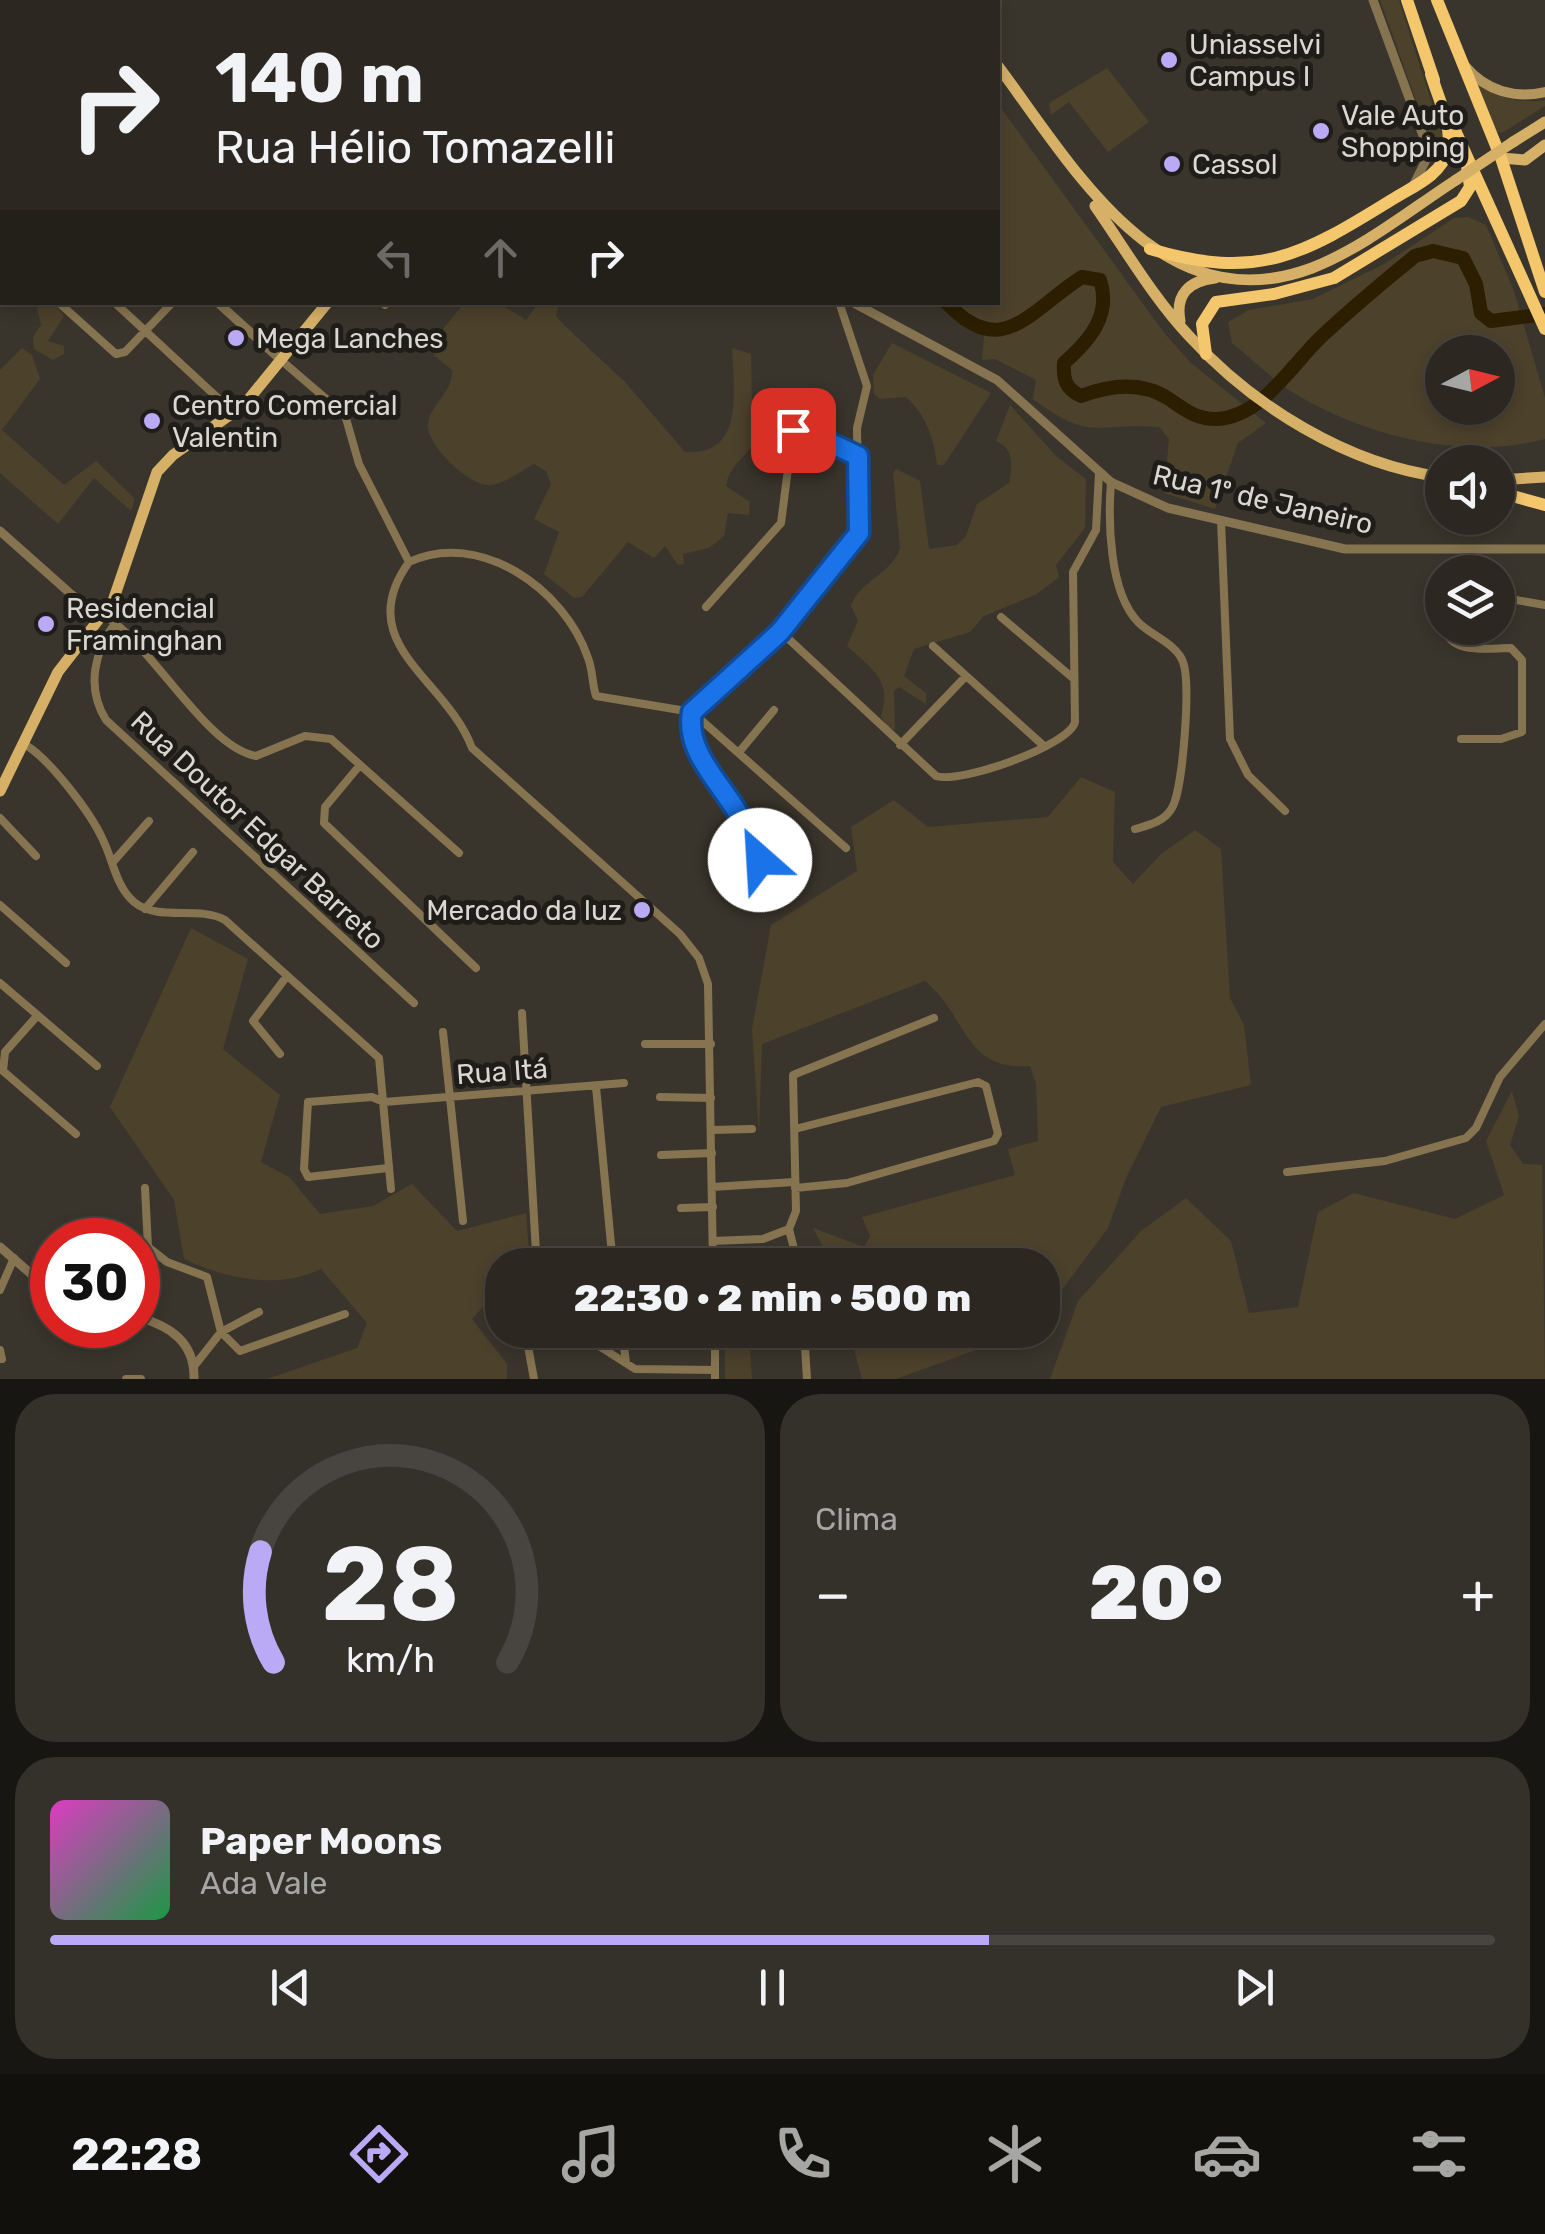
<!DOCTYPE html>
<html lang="pt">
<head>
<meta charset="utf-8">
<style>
  body { margin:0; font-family:Rubik,sans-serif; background:#34302a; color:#f1f3f6; height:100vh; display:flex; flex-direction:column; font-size:38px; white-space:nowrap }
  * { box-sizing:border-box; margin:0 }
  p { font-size:32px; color:#a6a6a5 }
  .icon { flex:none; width:55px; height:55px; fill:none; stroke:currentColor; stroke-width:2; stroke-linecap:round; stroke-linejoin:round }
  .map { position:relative; height:1379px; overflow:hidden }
  .drawer { display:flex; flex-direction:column; gap:15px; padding:15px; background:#181612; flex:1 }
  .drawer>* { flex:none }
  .guide { position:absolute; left:0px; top:0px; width:1000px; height:305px; box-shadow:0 5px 15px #0003,0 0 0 2px #48443f; background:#2c2821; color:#f1f3f6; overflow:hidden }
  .needle { width:65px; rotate:83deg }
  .fabs { position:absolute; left:1425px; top:335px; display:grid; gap:20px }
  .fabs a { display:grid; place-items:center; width:90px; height:90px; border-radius:50%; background:#2c2821; box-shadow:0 5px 15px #0003,0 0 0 2px #48443f; font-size:50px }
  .speed { position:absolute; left:30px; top:1218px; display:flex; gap:20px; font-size:50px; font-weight:700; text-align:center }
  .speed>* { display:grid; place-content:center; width:130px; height:130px; border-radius:50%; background:#2c2821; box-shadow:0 5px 15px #0003,0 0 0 2px #48443f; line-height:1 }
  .speed .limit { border:15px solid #d22; background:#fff; color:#111 }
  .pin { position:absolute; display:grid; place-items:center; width:85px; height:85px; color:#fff; margin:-42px; border-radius:20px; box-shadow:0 5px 15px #0006 }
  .me { position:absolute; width:110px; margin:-55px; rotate:334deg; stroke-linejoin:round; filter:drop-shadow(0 0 8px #0008) }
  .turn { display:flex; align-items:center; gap:35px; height:210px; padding:0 50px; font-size:45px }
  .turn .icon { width:130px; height:130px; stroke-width:2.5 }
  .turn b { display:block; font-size:70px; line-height:85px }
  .lanes { display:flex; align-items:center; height:95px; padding:0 50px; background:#0003; justify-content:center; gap:50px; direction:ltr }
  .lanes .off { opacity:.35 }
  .big { font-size:75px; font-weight:800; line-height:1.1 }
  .drawer .tile { flex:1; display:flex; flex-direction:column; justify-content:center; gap:15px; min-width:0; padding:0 35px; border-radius:40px; background:#34302a }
  .drawer .dial { align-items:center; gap:0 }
  .dial svg { height:260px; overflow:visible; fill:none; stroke:#48443f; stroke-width:7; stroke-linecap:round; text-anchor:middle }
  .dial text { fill:#f1f3f6; stroke:none }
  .song { display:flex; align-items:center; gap:30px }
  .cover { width:120px; height:120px; border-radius:15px; background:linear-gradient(135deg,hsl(310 70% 55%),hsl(140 70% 35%)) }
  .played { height:10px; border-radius:5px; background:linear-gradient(90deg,#baaaf6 65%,#48443f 65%) }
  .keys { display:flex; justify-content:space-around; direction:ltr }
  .heat { display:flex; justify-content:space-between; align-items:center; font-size:55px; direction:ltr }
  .drawer .tiles { flex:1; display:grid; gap:15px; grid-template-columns:1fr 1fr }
  .tile:last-child { grid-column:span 2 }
  .trip { position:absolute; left:485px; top:1248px; width:575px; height:100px; border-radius:40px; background:#2c2821; box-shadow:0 5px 15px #0003,0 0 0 2px #48443f; font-weight:800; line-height:100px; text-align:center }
  .tab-bar { display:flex; height:160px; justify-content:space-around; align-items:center; background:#12100d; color:#a6a6a5 }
  .tab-bar .icon { width:70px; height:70px }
  .tab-bar .current { color:#baaaf6 }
  .tab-bar b { font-size:45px; color:#f1f3f6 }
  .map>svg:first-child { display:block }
  .green { fill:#4c412b; fill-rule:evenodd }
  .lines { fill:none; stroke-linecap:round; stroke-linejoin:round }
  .river { stroke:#2b1e01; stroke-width:14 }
  .minor { stroke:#867451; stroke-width:8 }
  .tertiary { stroke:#867451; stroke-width:9 }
  .secondary { stroke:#b3965d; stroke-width:10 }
  .primary { stroke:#d5b066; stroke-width:11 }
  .motorway { stroke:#f5c76d; stroke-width:12 }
  .primary-bridge { stroke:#d5b066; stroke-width:11 }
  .route-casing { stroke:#114b97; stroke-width:25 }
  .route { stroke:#1a73e8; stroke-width:18 }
  .poi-dot { fill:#baaaf6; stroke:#1f1d19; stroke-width:4 }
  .labels { text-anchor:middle; stroke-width:10; stroke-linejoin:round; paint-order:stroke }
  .poi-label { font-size:28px; fill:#dad7d1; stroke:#1f1d19; text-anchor:start }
  .street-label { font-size:28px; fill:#dad7d1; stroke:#1f1d19 }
</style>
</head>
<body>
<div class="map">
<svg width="1545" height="1379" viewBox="0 0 1545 1379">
  <rect width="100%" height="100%" fill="#3a352c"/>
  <path class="green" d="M 1380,0 L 1399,0 L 1443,138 L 1436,156 Z
    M 1107,68 L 1149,122 L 1108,152 L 1069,102 L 1051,115 L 1049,103 Z
    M 1470,79 C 1493,95 1517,105 1545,100 L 1545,106 L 1502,133 L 1494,131 Z
    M 998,104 L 1165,334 L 1191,363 L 1266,423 L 1238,443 L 1215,509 L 1164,493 L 1169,439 L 1159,427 C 1095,422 1092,443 1033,399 L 1036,380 L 995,359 L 982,360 L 985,324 L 966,317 L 950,303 L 998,302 Z
    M 1468,217 L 1486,225 L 1514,291 L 1545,398 L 1545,439 C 1463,461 1364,436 1292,392 C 1271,378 1252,359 1232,343 L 1228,322 L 1249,310 L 1313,299 L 1386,263 L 1454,218 ZM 1442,352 L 1498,352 L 1498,408 L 1442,408 Z
    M 465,302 L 499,303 L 526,320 L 538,303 L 559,303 L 556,316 L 565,326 L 625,382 L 685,452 C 746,457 733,388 732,348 L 751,354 L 752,404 L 763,422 C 757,454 730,459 726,486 L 750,502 L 749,515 L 728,513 L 724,536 L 709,548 L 683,554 L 684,564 L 678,565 L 665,546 L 654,558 L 628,542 L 582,597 L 574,598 L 544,574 L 559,532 L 534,519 L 551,484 L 546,471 L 534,464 C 521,471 506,483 492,485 C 471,488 427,446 428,425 C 429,404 453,394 452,370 L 434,355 L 435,339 Z
    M 36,303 L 53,303 L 64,316 L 48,341 L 64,346 L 64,354 L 53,360 L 34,349 L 33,337 L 41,325 Z
    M 892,343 L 991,393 L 944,465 L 937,465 C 934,438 926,415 906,397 L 880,399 L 874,394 L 873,375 Z
    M 22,348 L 32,355 L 40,379 L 2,430 L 64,485 L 96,461 L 135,499 L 131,511 L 94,478 L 58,524 L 0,473 L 0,370 Z
    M 1010,405 L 1057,457 L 1086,479 L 1085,528 L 1056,565 L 1059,577 L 1037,594 L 984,616 L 970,632 L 914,649 L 904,676 L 926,693 L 926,704 L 899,687 L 894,691 L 895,730 L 887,728 L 881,716 C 892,680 873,670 847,646 L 858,621 L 851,606 C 859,581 893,573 900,548 L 893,473 L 896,469 L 920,481 L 929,549 L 957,545 L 966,536 L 977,504 L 1009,483 C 1012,466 1015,449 996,441 Z
    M 1081,777 L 1115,792 L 1113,862 L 1133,884 L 1161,854 L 1195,830 L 1221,849 L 1230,998 L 1244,1025 L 1251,1085 L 1161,1107 L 1126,1178 L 1108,1228 L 1043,1315 L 1042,1265 L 832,1265 L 813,1228 L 864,1247 L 870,1236 L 862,1217 L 1015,1175 L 1008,1149 L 1038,1141 L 1036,1084 L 1030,1066 C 963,1071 968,1016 925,981 L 762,1044 L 759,1134 L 752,1029 L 771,925 L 857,871 L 851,827 L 894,800 L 928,827 L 1048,817 Z
    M 191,928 L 248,959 L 223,1049 L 280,1095 L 261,1162 L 289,1177 L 320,1214 L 373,1206 L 412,1184 L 457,1231 L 526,1213 L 530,1265 L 502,1265 L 502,1295 L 493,1296 L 472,1319 L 507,1364 L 507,1379 L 267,1379 L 357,1348 L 367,1323 L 321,1269 C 277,1290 227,1279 184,1259 L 174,1200 L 110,1107 Z
    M 1512,1091 L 1519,1116 L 1510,1145 L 1523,1164 L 1542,1165 L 1545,1379 L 1050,1379 L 1078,1301 L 1141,1231 L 1186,1198 L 1231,1241 L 1249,1313 L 1298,1307 L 1318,1212 L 1354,1193 L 1455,1219 L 1504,1195 L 1486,1141 Z
    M 725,1330 L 764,1330 L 764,1339 L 750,1350 L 752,1379 L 725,1379 Z
    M 849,1330 L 1031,1330 L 896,1379 L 862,1379 Z"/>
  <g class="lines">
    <path class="river" d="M 767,0 L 771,2
      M 946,302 C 1002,363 1031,309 1082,277 L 1100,280 C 1112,315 1089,341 1064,363 C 1063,380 1066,389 1081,396 C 1110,385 1142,381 1169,399 C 1185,410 1196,419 1217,419 C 1262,417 1292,364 1322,336 C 1352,308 1383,282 1415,256 L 1433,251 L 1463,258 L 1476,284 L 1481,313 L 1491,321 L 1545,314"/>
    <path class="minor" d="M 40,0 L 42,2
      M 368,2 L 368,0
      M 436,2 L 437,0
      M 0,159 L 2,156
      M 0,196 L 2,198
      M 0,249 L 2,251
      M 58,302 L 116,354 L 125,352 L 173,302
      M 114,302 L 234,413
      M 382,302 L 385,305
      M 282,361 L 345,415 L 359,464 L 409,562 C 350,644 447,679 472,748 L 680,934 L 699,958 L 708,984 L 713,1265
      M 1111,482 C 1108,521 1109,592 1138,622 C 1150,635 1177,644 1183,662 C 1191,684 1183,785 1173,806 C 1166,821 1150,825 1135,829
      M 1221,520 L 1230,739 L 1248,775 L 1285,811
      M 409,562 C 479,529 565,589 588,658 C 593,670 592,684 596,696 L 692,712 L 846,848
      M 1498,597 L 1545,605
      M 706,607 L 781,523 L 793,430 L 803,430 L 858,456
      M 103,615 C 150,641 206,748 256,756 L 305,736 L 331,739 L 459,853
      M 1001,617 L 1074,679
      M 116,622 C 94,651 86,688 106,720 L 414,1003
      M 1444,628 C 1452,655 1487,648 1511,648 L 1522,660 L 1522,732 L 1501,739 L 1461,739
      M 780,631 L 936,776 C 960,784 1069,746 1075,722 L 1073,572 L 1096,530 L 1099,473
      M 933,646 L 1044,746
      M 692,712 L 780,631 L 859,533 L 857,428 L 867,386 L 839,302
      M 692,712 C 685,752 720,782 738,814 C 746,828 752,844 758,859 L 779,856
      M 24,744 C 49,758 91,813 103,840 C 113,860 116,887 134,902 C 158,922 198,905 225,920 L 379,1058 L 391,1189
      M 900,745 L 966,676
      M 740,751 L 774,710
      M 360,765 L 325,807 L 324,823 L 476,968
      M 0,818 L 36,856
      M 112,863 L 149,821
      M 0,905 L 66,963
      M 145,909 L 193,852
      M 0,983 L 97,1066
      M 522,1013 L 536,1252
      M 37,1016 L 5,1052 L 3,1071 L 76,1134
      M 443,1032 L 463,1221
      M 645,1044 L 711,1044
      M 280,1054 L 253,1021 L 287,976
      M 596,1087 L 613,1265
      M 660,1097 L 711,1098
      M 795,1129 L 978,1082 L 986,1086 L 998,1134 L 994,1141 L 847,1183 L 795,1188
      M 712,1130 L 752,1129
      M 661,1155 L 712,1153
      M 388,1168 L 308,1177 L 304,1169 L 308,1102 L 372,1097 L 384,1102 L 624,1083
      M 1287,1172 L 1385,1161 L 1466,1138 L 1476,1128 L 1500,1077 L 1545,1024
      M 712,1187 L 795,1182
      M 145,1188 L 148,1247 L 167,1262 L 207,1277 L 221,1332 L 240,1351 L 345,1314
      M 681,1208 L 713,1207
      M 789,1229 L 796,1211 L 793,1075 L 934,1018
      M 789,1229 L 798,1265
      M 713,1241 L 763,1239 L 789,1229
      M 676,1264 L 713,1262
      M 0,1290 L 14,1258
      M 525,1330 L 534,1379
      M 574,1330 L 635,1369 L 715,1370
      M 622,1330 L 626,1363
      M 715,1330 L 715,1379
      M 804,1330 L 807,1379
      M 0,1350 L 2,1359
      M 195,1365 L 221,1332 L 259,1312
      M 126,1379 L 141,1379"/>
    <path class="tertiary" d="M 1373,0 L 1425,141 L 1427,158 L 1414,184
      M 0,106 L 2,109
      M 217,302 L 282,361
      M 852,302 L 997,380 L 1111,482 L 1168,508 L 1345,549 L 1545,549
      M 0,531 L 72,595 L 103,615
      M 0,1247 L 52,1292
      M 138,1317 C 170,1326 195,1342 194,1379"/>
    <path class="secondary" d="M 1465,66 C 1486,91 1515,99 1545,92"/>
    <path class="primary" d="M 177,0 L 179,2
      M 948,0 L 950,2
      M 998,66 C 1073,166 1160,325 1312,268 C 1363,248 1410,210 1456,180
      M 1513,142 L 1545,122
      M 1501,158 L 1525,160 L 1545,145
      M 1095,206 C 1125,249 1154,299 1190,337 C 1253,406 1348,465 1442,477
      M 1180,321 C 1175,294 1189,281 1215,278
      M 1498,480 L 1545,477
      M 0,791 L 58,672 L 113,601 L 157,472 L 173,455 L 244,405 L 328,302"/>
    <path class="motorway" d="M 1407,0 L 1434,80
      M 1437,0 L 1501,158 L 1545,292
      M 1449,117 L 1545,329
      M 1150,249 C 1258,281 1301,256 1393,199 C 1414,186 1442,175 1448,149 C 1453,128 1437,95 1431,74
      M 1206,354 L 1202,324 L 1216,302 L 1274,294 L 1334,278 L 1461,201 L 1470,187 L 1465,153
      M 1438,476 L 1442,478
      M 1498,492 L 1545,505"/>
    <path class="primary-bridge" d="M 1456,180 L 1513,142"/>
  </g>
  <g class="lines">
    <defs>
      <path id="route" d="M 760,860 C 750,845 746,826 736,810 C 718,780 685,750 692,712 L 780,632 L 859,533 L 858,456 L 803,430 L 793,430"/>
    </defs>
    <use href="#route" class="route-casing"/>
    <use href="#route" class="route"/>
  </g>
  <g class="poi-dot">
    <circle cx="1169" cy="60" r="10"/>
    <circle cx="1321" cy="131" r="10"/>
    <circle cx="1172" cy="164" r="10"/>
    <circle cx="236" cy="338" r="10"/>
    <circle cx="152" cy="421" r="10"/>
    <circle cx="46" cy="624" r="10"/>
    <circle cx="642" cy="910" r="10"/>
  </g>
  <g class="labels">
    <g class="poi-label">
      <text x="1189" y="54">Uniasselvi<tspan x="1189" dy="32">Campus I</tspan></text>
      <text x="1341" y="125">Vale Auto<tspan x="1341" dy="32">Shopping</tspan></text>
      <text x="1192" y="174">Cassol</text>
      <text x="256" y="348">Mega Lanches</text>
      <text x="172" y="415">Centro Comercial<tspan x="172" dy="32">Valentin</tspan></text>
      <text x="66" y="618">Residencial<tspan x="66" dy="32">Framinghan</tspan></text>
      <text x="622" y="920" text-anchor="end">Mercado da luz</text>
    </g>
    <g class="street-label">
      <text transform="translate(1263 499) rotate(13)" y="10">Rua 1º de Janeiro</text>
      <text transform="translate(258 830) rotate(43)" y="10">Rua Doutor Edgar Barreto</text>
      <text transform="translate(502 1071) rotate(-4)" y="10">Rua Itá</text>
    </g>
  </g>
</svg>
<div class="fabs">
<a><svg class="needle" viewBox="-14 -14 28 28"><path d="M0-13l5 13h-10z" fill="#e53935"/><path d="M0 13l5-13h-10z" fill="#a6a6a5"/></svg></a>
<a><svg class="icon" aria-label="sound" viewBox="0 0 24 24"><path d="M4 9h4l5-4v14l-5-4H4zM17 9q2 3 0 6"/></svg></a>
<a><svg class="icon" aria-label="layers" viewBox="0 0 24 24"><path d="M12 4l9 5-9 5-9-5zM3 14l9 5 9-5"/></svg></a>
</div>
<div class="speed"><div class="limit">30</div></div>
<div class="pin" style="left:793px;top:430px;background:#d93025"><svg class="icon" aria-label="arrive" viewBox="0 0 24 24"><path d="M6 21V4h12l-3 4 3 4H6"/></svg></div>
<svg class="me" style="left:760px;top:860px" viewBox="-20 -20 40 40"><circle r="19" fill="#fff"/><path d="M0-13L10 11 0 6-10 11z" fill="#1a73e8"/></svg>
<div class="trip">22:30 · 2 min · 500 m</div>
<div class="guide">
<div class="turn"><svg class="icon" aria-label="right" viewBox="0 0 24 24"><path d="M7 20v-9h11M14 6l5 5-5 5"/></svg><div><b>140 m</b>Rua Hélio Tomazelli</div></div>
<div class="lanes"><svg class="icon off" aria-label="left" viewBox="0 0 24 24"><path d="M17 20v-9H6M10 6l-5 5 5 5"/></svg><svg class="icon off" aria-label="ahead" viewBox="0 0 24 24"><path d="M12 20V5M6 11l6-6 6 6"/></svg><svg class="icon" aria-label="right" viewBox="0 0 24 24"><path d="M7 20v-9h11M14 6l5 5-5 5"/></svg></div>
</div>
</div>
<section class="drawer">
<div class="tiles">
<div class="tile dial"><svg viewBox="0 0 100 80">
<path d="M14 69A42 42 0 1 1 86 69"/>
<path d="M14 69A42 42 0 0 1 10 35" stroke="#baaaf6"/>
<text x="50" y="56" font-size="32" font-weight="700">28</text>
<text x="50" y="72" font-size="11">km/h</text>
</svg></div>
<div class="tile"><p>Clima</p>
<div class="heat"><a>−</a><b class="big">20°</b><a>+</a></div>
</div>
<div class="tile">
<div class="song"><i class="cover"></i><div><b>Paper Moons</b><p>Ada Vale</p></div></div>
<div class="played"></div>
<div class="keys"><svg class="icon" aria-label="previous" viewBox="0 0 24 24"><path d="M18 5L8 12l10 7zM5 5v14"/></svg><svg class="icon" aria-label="pause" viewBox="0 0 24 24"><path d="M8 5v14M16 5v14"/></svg><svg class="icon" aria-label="next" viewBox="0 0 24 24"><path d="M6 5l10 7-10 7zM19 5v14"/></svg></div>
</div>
</div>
</section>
<nav class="tab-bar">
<b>22:28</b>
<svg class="icon current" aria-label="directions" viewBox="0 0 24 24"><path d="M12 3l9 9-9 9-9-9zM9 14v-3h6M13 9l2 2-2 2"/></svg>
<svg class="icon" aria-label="music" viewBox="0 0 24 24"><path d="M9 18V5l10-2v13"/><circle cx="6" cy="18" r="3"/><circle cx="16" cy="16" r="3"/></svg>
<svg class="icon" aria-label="phone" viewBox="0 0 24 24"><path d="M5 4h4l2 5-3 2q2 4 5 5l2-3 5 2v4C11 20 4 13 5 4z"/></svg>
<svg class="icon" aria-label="climate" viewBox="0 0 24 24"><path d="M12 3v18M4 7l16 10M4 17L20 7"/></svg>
<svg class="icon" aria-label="car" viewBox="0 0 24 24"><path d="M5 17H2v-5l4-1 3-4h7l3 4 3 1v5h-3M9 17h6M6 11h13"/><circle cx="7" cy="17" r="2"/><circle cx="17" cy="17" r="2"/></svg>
<svg class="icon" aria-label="filters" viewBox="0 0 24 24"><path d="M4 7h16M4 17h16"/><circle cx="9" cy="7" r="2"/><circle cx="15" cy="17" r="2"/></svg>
</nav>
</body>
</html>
